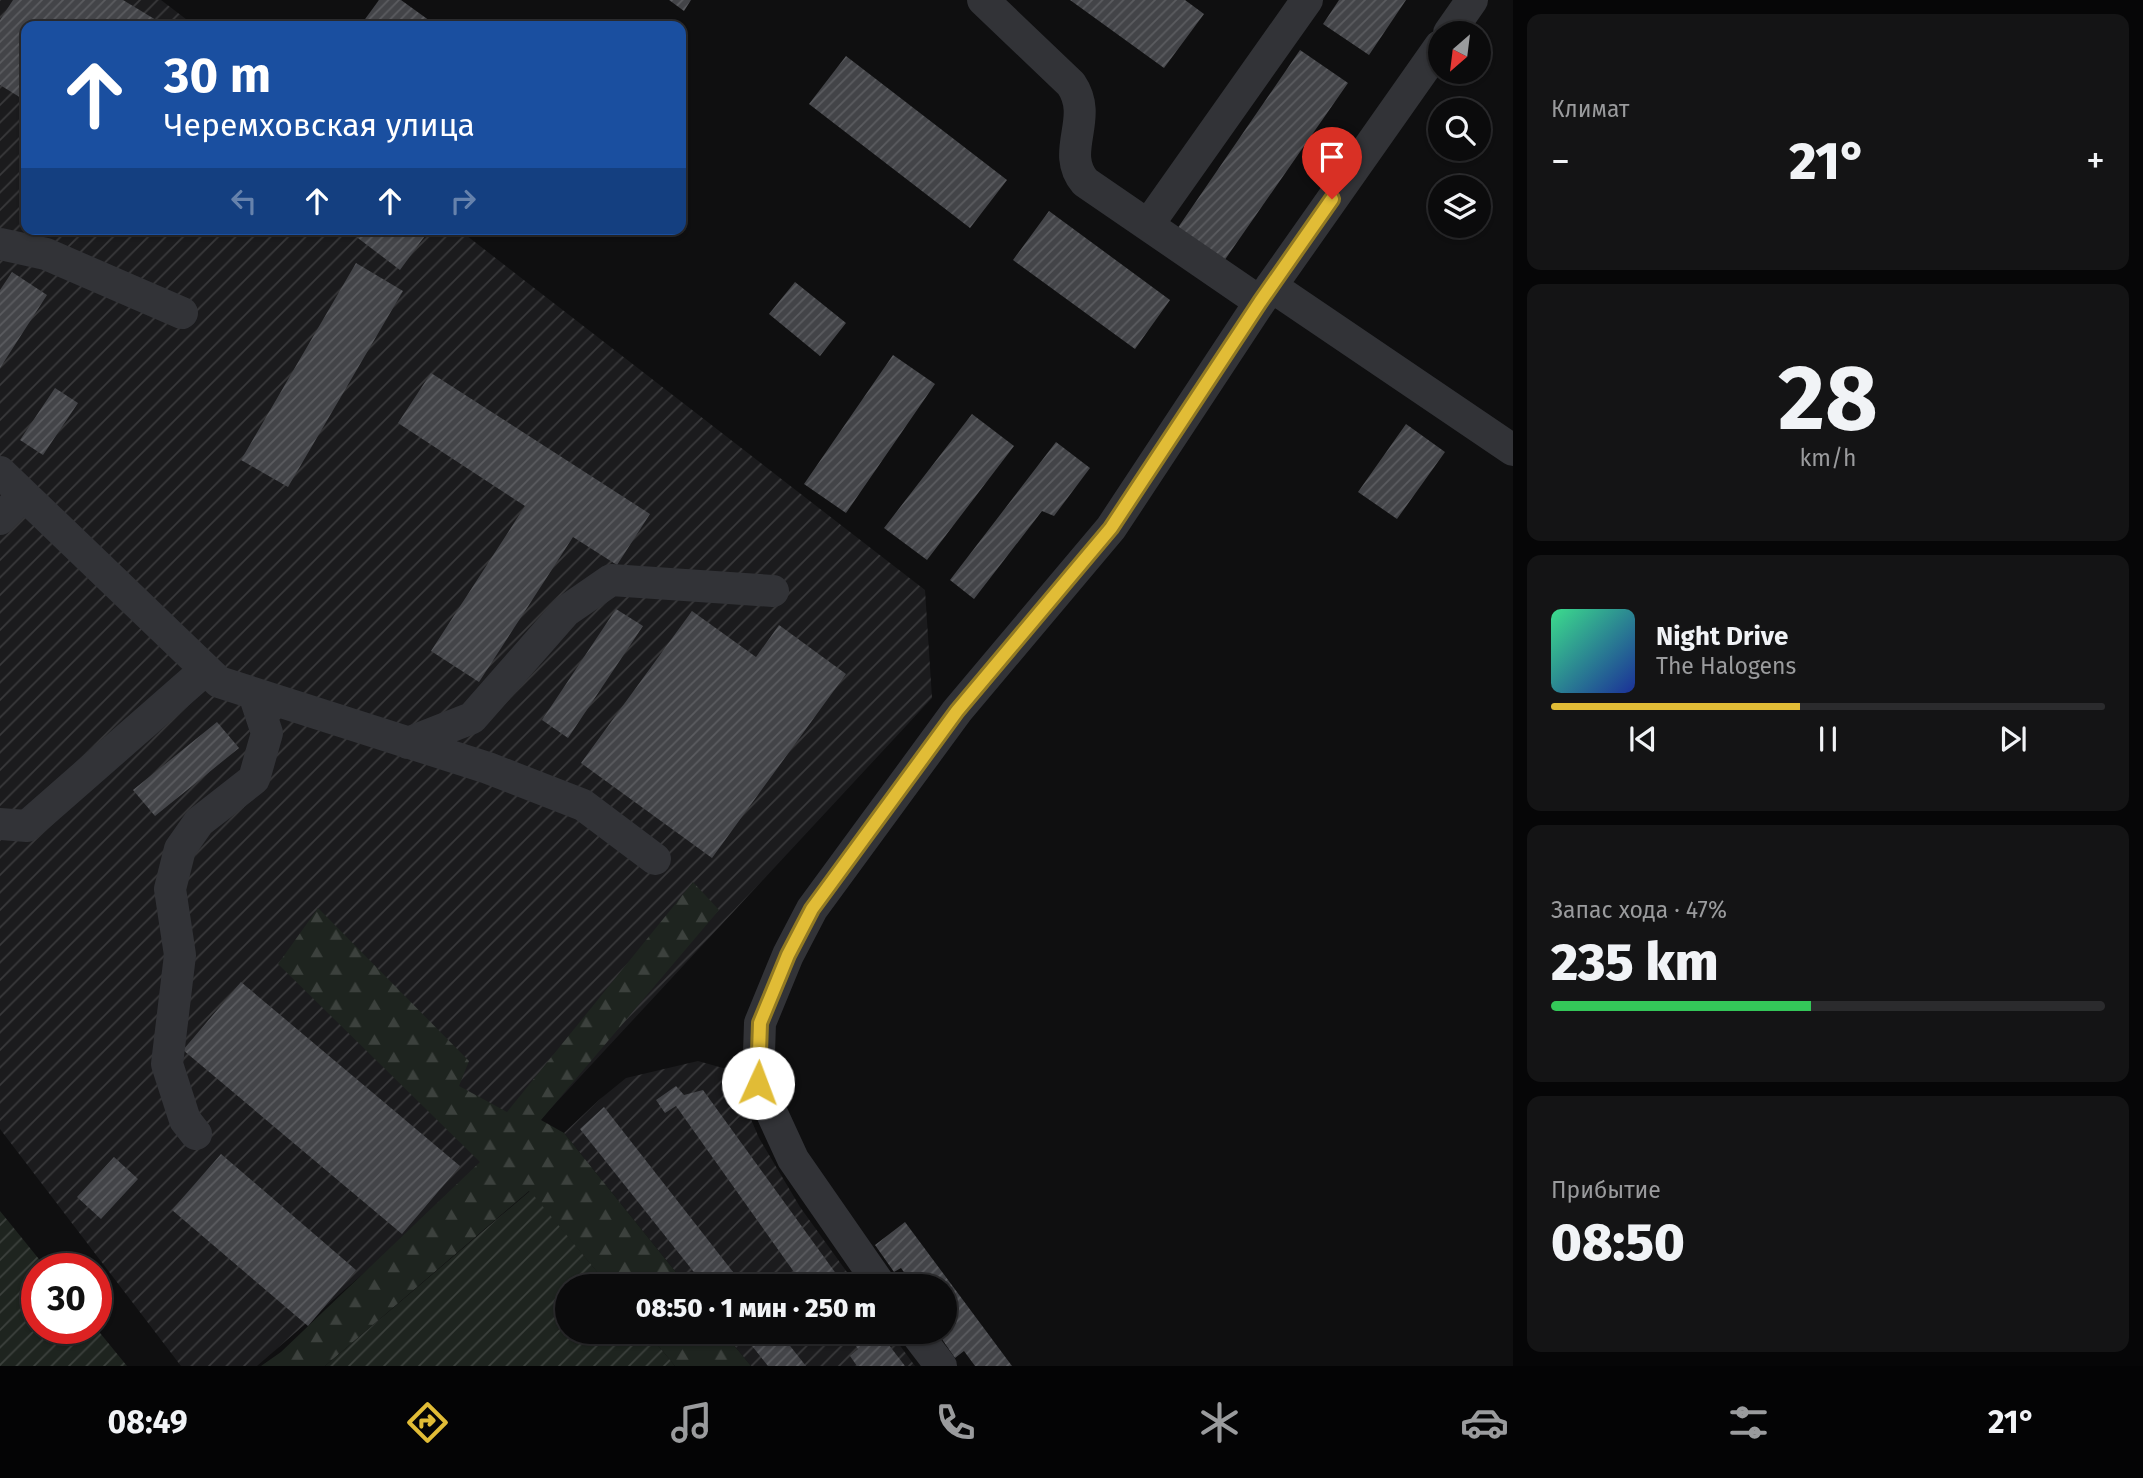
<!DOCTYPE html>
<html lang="ru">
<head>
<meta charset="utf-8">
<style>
  body { margin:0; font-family:"Fira Sans",sans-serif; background:#141415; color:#f1f3f6; height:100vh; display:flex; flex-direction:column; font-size:26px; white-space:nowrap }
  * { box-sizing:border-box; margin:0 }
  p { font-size:23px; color:#9a9b9d }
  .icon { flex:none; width:38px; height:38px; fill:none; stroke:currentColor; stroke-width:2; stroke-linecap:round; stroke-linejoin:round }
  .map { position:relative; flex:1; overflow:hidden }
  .drawer { display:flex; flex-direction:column; gap:14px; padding:14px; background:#060607; width:630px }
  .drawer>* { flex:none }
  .top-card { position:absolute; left:21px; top:21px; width:665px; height:214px; border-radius:14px; box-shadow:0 2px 5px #0004,0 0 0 2px #2b2b2d; background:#1a4fa0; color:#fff; overflow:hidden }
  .needle { width:46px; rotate:208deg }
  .buttons { position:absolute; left:1428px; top:21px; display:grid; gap:14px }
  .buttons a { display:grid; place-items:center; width:63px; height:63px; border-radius:50%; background:#0b0b0c; box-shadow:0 2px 5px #0004,0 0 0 2px #2b2b2d; font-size:35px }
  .speed { position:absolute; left:21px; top:1253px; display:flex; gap:14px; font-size:35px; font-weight:700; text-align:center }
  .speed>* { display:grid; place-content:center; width:91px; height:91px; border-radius:50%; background:#0b0b0c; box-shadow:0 2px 5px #0004,0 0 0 2px #2b2b2d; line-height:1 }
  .speed .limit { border:10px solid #d22; background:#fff; color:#111 }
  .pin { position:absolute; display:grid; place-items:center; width:60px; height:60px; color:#fff; margin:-72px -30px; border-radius:50% 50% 50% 0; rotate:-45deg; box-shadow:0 0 7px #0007 }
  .pin .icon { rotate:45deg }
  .me { position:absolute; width:77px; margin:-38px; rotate:2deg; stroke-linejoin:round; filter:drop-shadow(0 0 5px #0008) }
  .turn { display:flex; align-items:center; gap:24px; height:147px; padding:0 28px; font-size:32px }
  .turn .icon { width:91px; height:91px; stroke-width:2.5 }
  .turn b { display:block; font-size:49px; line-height:60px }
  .lanes { display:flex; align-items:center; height:66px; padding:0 28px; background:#0003; justify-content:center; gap:35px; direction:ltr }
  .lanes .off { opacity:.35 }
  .big { font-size:52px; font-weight:800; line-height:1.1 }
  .drawer .card { flex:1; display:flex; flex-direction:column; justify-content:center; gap:10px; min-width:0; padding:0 24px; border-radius:14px; background:#141415 }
  .drawer .dial { align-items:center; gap:0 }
  .dial b { font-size:91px; line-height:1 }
  .song { display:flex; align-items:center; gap:21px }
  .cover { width:84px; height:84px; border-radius:10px; background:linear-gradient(135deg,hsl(150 70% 55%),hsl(230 70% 35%)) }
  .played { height:7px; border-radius:4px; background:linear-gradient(90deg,#e1bc36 45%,#2b2b2d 45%) }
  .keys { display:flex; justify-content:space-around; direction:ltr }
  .heat { display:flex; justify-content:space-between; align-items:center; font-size:38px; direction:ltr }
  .charge { height:10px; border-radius:5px; background:linear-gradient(90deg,#34c759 47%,#2b2b2d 0) }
  .trip { position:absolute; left:555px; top:1274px; width:402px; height:70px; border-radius:35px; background:#0b0b0c; box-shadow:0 2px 5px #0004,0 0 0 2px #2b2b2d; font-weight:800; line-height:70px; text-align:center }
  .menu { display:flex; height:112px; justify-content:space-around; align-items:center; background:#040405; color:#9a9b9d }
  .menu .icon { width:49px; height:49px }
  .menu .current { color:#e1bc36 }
  .menu b { font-size:32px; color:#f1f3f6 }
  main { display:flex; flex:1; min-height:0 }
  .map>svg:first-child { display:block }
  .industrial { fill:url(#industrial-furrows) }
  .forest { fill:url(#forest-firs) }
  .garden { fill:url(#garden-furrows) }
  .building { fill:url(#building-hatch) }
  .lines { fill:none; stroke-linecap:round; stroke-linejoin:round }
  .minor { stroke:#323337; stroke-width:32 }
  .route-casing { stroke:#927a23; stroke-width:18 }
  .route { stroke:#e1bc36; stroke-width:12 }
</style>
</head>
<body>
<main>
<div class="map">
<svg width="1513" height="1366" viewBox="0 0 1513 1366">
  <defs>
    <pattern id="industrial-furrows" width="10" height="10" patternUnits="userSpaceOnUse" patternTransform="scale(1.75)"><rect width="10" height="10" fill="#1b1b1d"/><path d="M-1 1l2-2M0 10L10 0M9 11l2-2" fill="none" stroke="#39393b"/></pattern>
    <pattern id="forest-firs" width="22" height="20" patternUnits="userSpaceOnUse" patternTransform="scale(1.75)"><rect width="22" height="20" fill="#1e241f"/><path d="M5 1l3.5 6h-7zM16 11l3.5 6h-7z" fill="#3c413d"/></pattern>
    <pattern id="garden-furrows" width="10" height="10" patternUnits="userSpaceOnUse" patternTransform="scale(1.75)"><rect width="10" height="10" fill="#1e241f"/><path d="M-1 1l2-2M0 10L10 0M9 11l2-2" fill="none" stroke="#3c413d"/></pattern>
    <pattern id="building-hatch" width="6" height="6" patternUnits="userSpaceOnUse" patternTransform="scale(1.75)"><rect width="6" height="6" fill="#434448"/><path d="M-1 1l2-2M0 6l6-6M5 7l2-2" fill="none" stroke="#5b5c60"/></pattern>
  </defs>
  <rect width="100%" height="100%" fill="#0f0f10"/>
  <path class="industrial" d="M 0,0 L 161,0 L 195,26 L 26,26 L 26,229 L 458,229 L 925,590 L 932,698 L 540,1120 L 257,1366 L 181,1366 L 0,1129 Z
    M 698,1061 L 730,1070 L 759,1138 L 800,1207 L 857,1286 L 687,1286 L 564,1133 L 599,1100 L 626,1078 Z
    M 723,1332 L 890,1332 L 915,1366 L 751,1366 Z"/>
  <path class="forest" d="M 693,882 L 719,910 L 541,1120 L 564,1133 L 687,1286 L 609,1286 L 529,1191 L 325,1366 L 261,1366 L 281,1352 L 480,1162 L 278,964 L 318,908 L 469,1061 L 459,1086 L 507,1112 Z
    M 647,1332 L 723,1332 L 751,1366 L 675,1366 Z"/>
  <path class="garden" d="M 530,1191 L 609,1286 L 567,1286 L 567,1332 L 647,1332 L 675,1366 L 325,1366 Z
    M 0,1211 L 47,1269 L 37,1269 L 37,1328 L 96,1328 L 127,1366 L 0,1366 Z"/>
  <path class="building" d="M 13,0 L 123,0 L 166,26 L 26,26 L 26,101 L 0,85 L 0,20 Z
    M 379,0 L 401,0 L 437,26 L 360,26 Z
    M 669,0 L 691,0 L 684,11 Z
    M 1070,0 L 1185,0 L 1204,14 L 1164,68 Z
    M 1339,0 L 1406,0 L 1369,55 L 1323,24 Z
    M 1300,50 L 1348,83 L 1224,261 L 1177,229 Z
    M 846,56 L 1007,180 L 970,228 L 809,104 Z
    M 1049,211 L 1170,300 L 1135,349 L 1013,260 Z
    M 346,229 L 430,229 L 400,270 Z
    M 356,263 L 403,291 L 288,487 L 241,460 Z
    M 12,272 L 47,295 L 0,368 L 0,290 Z
    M 795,282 L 846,323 L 820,356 L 769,314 Z
    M 893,355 L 935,384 L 846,513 L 804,484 Z
    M 431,373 L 650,514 L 617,565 L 573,537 L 479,682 L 431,651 L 525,506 L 398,423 Z
    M 55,388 L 78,403 L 43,455 L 20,440 Z
    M 972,414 L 1014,446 L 927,560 L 884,528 Z
    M 1406,424 L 1445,452 L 1397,519 L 1358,492 Z
    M 1056,442 L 1090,468 L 1054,516 L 1042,511 L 974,599 L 950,580 Z
    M 616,609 L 643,626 L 568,738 L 542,720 Z
    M 692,611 L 756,657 L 779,625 L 846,674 L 712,858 L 581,763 Z
    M 217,722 L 239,748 L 155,816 L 133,790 Z
    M 241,982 L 460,1166 L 402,1234 L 183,1050 Z
    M 676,1086 L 684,1095 L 703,1090 L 845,1286 L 804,1286 L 676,1106 L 665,1113 L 656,1100 Z
    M 604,1107 L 744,1286 L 705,1286 L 580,1129 Z
    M 221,1154 L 356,1270 L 308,1326 L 172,1210 Z
    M 114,1157 L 138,1179 L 101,1219 L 77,1197 Z
    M 905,1222 L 1012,1366 L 975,1366 L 964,1351 L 955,1358 L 937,1332 L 945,1332 L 945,1286 L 914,1286 L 901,1268 L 894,1272 L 875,1245 Z
    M 741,1332 L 779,1332 L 806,1366 L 768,1366 Z
    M 846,1332 L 879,1332 L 905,1366 L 857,1366 L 850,1356 L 858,1349 Z"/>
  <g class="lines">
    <path class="minor" d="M 983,0 L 1071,84 C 1095,119 1059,151 1085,182 L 1260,302
      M 1449,33 L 1472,0
      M 1148,225 L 1307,0
      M 0,244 L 46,254 L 182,313
      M 1271,286 L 1513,450
      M 0,472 L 219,682 L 488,768 L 583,805 L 655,859
      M 0,519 L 24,495
      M 408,743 L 472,718 L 566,611 L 611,580 L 773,591
      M 0,824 L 27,826 L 205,670
      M 196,1134 L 185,1120 L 167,1064 L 180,955 L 170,889 L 180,849 L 199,822 L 254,779 L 267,733 L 254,694
      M 881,1286 L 793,1159 L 758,1083 L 760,1023 L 788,955 L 812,909 L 957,711 L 1111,528 L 1260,302 L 1440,46
      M 915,1332 L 941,1366"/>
  </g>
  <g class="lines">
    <defs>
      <path id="route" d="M 758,1083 L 760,1023 L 788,955 L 812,909 L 957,711 L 1111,528 L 1260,302 L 1332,199"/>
    </defs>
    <use href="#route" class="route-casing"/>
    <use href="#route" class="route"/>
  </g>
</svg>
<div class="buttons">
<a><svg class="needle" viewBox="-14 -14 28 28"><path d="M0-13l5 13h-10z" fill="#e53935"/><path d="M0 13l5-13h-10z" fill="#9a9b9d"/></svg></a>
<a><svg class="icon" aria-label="search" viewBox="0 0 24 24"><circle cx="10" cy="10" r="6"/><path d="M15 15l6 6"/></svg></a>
<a><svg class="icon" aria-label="layers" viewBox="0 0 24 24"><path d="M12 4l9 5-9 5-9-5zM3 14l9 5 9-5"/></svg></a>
</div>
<div class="speed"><div class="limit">30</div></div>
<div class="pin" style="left:1332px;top:199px;background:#d93025"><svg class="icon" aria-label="arrive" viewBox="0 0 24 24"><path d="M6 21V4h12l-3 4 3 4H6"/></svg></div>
<svg class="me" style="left:758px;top:1083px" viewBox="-20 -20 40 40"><circle r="19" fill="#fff"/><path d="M0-13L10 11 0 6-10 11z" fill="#e1bc36"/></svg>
<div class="trip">08:50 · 1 мин · 250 m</div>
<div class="top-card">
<div class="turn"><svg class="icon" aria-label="ahead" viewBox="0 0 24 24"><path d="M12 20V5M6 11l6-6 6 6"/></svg><div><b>30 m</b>Черемховская улица</div></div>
<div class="lanes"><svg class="icon off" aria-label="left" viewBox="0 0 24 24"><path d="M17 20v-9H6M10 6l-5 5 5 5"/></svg><svg class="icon" aria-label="ahead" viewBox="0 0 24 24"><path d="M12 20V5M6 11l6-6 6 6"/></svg><svg class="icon" aria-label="ahead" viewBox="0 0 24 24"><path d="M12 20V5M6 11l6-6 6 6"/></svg><svg class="icon off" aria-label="right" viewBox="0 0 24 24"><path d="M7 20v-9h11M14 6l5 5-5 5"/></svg></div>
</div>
</div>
<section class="drawer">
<div class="card"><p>Климат</p>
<div class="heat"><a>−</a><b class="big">21°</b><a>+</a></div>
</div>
<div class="card dial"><b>28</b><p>km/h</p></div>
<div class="card">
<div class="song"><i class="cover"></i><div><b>Night Drive</b><p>The Halogens</p></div></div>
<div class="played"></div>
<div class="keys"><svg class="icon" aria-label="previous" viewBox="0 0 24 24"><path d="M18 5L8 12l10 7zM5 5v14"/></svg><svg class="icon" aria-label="pause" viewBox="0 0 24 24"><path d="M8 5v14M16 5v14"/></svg><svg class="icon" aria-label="next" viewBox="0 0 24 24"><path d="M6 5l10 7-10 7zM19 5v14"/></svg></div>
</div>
<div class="card"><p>Запас хода · 47%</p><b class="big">235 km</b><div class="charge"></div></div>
<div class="card"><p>Прибытие</p><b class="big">08:50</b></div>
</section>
</main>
<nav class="menu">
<b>08:49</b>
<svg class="icon current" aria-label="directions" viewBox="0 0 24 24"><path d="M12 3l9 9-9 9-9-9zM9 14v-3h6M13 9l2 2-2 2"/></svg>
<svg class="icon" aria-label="music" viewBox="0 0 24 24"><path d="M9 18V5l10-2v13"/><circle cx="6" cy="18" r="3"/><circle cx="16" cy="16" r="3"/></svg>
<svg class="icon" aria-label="phone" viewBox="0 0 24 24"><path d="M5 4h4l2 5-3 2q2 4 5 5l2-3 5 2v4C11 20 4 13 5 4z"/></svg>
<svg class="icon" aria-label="climate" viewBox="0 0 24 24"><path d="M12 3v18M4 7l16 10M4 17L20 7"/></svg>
<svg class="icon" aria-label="car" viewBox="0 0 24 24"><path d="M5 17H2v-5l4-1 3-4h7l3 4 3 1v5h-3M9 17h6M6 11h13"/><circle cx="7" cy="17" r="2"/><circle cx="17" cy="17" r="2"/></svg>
<svg class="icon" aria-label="filters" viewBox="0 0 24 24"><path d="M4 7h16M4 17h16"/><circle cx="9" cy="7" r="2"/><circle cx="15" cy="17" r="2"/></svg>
<b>21°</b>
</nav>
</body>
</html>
